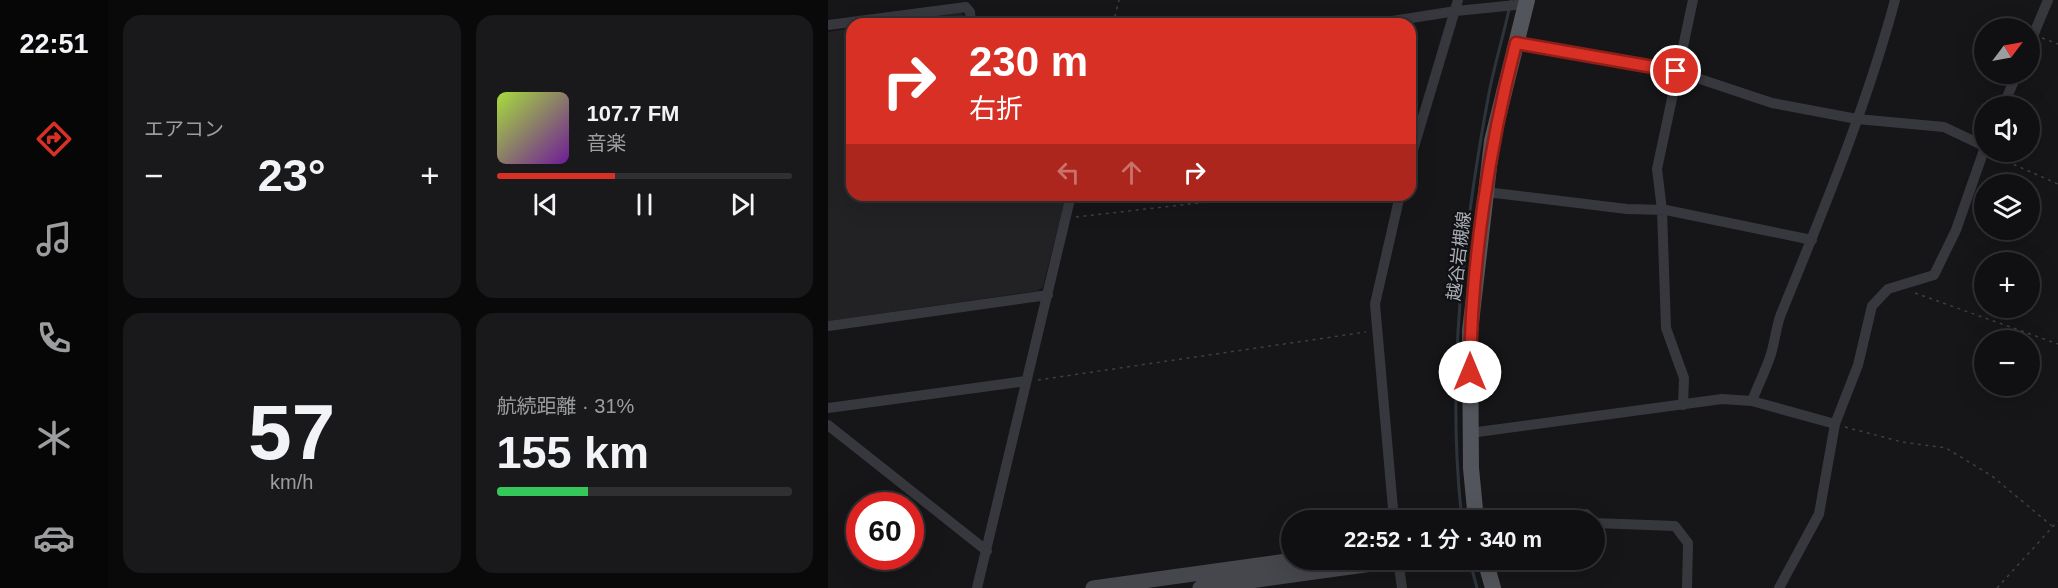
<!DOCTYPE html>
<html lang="ja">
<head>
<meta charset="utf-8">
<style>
  body { margin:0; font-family:Helvetica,"Noto Sans JP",sans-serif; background:#19191b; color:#f1f3f6; height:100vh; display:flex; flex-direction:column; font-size:22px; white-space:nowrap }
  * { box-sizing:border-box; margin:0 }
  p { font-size:20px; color:#9c9d9f }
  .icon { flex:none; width:33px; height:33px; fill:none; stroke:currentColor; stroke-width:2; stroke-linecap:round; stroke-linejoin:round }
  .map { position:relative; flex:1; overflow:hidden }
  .panel { display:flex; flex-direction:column; gap:15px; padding:15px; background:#09090a; width:720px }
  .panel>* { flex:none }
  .banner { position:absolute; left:18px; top:18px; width:570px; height:183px; border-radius:18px; box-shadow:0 6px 24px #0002,0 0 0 2px #303032; background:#d93025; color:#fff; overflow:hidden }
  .needle { width:39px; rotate:58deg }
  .fabs { position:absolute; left:1146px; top:18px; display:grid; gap:12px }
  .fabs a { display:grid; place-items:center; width:66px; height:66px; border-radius:50%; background:#101012; box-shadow:0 6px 24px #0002,0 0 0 2px #303032; font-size:30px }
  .speed { position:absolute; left:18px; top:492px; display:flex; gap:12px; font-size:30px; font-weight:700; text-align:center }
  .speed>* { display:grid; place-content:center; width:78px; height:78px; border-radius:50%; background:#101012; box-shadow:0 6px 24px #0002,0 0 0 2px #303032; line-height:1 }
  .speed .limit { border:9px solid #d22; background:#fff; color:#111 }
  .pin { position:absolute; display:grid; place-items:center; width:51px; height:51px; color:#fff; margin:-26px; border:3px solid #fff; border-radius:50%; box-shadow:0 2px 6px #0007 }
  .me { position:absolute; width:66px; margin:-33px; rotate:0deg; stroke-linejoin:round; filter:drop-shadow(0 0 4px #0008) }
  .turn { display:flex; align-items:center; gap:21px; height:126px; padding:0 24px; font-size:27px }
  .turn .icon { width:78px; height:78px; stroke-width:2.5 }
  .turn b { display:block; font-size:42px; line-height:51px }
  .lanes { display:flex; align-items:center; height:57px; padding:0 24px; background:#0003; justify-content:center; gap:30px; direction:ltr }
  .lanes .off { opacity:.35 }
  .big { font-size:45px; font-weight:600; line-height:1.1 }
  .panel .card { flex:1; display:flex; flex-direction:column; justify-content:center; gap:9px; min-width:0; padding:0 21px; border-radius:18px; background:#19191b }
  .panel .dial { align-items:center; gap:0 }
  .dial b { font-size:78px; line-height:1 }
  .song { display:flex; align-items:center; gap:18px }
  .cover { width:72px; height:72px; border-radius:9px; background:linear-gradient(135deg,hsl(80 70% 55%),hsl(280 70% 35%)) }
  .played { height:6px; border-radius:3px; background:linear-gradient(90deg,#d93025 40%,#303032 40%) }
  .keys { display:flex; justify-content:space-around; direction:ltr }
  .heat { display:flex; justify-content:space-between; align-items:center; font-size:33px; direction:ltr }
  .charge { height:9px; border-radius:4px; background:linear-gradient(90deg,#34c759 31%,#303032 0) }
  .panel .tiles { flex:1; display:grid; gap:15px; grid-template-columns:repeat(2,1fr) }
  .trip { position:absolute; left:453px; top:510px; width:324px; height:60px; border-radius:30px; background:#101012; box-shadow:0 6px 24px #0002,0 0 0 2px #303032; font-weight:600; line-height:60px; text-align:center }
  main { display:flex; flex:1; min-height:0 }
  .tab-bar { display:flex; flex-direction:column; width:108px; justify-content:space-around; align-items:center; background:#060607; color:#9c9d9f }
  .tab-bar .icon { width:42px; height:42px }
  .tab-bar .selected { color:#d93025 }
  .tab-bar b { font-size:27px; color:#f1f3f6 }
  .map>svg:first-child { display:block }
  .built { fill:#222225 }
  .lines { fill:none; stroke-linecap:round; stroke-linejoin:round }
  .stream { stroke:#2c353c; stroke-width:3 }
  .path { stroke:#3d3f44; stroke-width:1.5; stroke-dasharray:3 4.5; stroke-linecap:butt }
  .street { stroke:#37383d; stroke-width:10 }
  .secondary { stroke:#45474d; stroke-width:15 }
  .primary { stroke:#53555c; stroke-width:16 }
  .route-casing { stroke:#8d1f18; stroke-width:15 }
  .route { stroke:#d93025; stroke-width:10 }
  .labels { text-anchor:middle; stroke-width:4.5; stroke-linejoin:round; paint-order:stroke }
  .street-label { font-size:18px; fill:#a8adb8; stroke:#111113 }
</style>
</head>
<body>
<main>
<nav class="tab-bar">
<b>22:51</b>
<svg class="icon selected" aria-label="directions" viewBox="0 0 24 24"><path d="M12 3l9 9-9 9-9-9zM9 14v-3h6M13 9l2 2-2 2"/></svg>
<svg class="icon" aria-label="music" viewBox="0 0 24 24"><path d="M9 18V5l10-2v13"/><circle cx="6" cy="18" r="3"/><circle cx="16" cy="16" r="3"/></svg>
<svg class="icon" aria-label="phone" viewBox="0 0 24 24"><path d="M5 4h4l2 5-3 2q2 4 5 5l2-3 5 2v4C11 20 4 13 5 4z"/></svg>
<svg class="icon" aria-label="climate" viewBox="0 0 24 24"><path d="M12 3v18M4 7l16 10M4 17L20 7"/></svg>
<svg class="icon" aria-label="car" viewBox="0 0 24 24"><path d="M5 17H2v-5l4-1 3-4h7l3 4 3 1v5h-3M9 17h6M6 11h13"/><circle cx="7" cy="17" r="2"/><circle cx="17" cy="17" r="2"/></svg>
</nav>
<section class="panel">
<div class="tiles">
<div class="card"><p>エアコン</p>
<div class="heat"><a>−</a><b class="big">23°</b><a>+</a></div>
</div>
<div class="card">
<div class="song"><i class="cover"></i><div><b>107.7 FM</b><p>音楽</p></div></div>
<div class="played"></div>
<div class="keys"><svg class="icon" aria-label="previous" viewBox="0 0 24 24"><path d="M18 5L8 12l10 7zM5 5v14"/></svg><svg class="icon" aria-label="pause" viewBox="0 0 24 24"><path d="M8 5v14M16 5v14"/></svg><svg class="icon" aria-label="next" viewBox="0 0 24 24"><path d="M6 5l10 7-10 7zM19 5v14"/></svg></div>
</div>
<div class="card dial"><b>57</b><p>km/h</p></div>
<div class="card"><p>航続距離 · 31%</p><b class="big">155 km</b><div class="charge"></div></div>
</div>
</section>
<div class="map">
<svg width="1230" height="588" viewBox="0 0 1230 588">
  <rect width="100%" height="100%" fill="#161618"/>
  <path class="built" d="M 132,12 L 138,18 L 138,24 L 52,24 Z
    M 24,28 L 24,195 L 238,195 L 215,287 L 209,291 L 0,321 L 0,32 Z"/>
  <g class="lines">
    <path class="stream" d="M 634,520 C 618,380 635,232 661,93 C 667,62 677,31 683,0
      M 642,562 L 649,588"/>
    <path class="path" d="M 285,24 L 291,0
      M 1214,38 L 1230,44
      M 1167,152 L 1187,165 L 1230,184
      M 248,217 L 441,195
      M 1087,293 L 1230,344
      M 210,380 L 538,332
      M 1017,427 L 1074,442 L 1118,448 L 1164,476 L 1224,526
      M 1169,588 L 1230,521"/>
    <path class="street" d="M 545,24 L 628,11 L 698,4
      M 0,25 L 138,7 L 142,12 L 143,24
      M 689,43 L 848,71 L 944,103 L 1029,119 L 1116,127 L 1156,146
      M 1202,43 L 1220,0
      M 1175,106 L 1189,74
      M 582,160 L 630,0
      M 658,192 L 799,209 L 838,210 L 984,240
      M 0,326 L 220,295
      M 924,401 C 930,385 938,370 943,354 C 947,341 948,327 953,314 C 995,211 1038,108 1067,0
      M 855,405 L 856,378 L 838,328 L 834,210 L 829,169 L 865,0
      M 0,408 L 198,381
      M 0,425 L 159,551
      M 642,433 L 894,399 L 924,401 L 1007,424
      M 566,520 L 547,304 L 572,195
      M 733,520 L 758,514 L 764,520
      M 766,523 L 847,526 L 860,543 L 859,588
      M 570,560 L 574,588
      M 149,588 L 243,195
      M 951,588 L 991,514 L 1007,424 L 1030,365 L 1044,306 L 1060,289 L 1106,275 L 1128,230 L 1156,150"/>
    <path class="secondary" d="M 265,588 L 466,560
      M 372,588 L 573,560"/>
    <path class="primary" d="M 648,520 L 643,468 L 642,331 L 664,141 L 699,0
      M 657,560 L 665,588"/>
  </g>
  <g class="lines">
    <defs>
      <path id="route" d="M 642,372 C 643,265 661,147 688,43 L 848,71"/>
    </defs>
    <use href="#route" class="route-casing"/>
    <use href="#route" class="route"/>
  </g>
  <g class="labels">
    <g class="street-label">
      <text transform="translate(631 256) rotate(-83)" y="6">越谷岩槻線</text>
    </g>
  </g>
</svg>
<div class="fabs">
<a><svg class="needle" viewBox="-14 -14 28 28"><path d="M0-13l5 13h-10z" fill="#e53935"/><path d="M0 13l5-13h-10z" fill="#9c9d9f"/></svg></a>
<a><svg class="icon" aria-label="sound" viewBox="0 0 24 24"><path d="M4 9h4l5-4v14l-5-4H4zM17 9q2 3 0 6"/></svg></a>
<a><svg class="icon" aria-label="layers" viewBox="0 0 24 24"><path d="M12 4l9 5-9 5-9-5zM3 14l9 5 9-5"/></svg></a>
<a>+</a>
<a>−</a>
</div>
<div class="speed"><div class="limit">60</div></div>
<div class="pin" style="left:848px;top:71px;background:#d93025"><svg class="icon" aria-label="arrive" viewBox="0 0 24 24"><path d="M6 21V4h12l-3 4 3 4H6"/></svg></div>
<svg class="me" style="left:642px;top:372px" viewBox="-20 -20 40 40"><circle r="19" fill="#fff"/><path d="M0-13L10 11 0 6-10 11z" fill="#d93025"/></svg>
<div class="trip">22:52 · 1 分 · 340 m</div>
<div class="banner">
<div class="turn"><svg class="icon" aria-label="right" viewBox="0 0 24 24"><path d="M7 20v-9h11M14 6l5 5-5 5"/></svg><div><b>230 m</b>右折</div></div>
<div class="lanes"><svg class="icon off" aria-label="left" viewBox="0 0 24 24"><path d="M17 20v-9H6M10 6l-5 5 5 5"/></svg><svg class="icon off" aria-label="ahead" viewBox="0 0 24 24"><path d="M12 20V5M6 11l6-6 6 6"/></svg><svg class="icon" aria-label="right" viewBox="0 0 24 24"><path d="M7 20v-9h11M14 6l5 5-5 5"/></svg></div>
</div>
</div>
</main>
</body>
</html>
